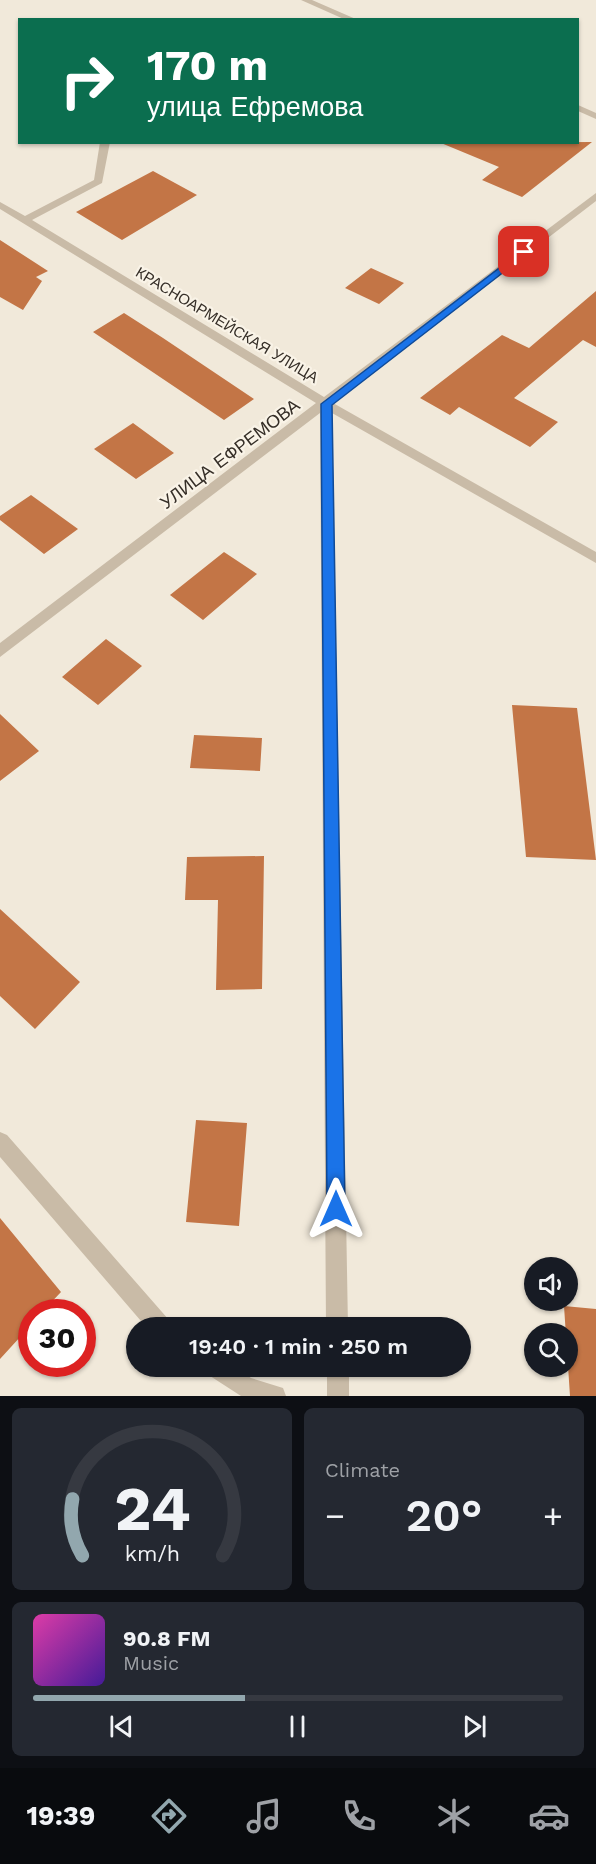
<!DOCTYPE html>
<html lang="en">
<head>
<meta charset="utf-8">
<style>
  body { margin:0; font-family:"Work Sans",sans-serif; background:#242831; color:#f1f3f6; height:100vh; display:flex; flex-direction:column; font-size:22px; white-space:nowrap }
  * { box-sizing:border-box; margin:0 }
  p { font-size:20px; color:#9ea1a6 }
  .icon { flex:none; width:33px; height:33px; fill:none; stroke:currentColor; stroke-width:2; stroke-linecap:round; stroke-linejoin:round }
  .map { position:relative; height:1396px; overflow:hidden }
  .sheet { display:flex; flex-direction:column; gap:12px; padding:12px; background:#0d0f14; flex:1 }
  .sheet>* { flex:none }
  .guide { position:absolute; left:18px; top:18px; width:561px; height:126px; border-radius:0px; box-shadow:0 2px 4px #0004; background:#0b6e4f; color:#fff; overflow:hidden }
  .fabs { position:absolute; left:524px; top:1257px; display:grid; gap:12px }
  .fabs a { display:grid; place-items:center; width:54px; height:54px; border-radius:50%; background:#171b24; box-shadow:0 2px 4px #0004; font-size:30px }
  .speed { position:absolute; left:18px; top:1299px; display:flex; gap:12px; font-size:30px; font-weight:700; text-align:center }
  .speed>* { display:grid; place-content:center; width:78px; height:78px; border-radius:50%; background:#171b24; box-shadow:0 2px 4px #0004; line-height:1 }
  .speed .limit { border:9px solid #d22; background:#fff; color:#111 }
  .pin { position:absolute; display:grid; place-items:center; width:51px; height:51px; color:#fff; margin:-26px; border-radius:12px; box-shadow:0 3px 9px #0006 }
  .me { position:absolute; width:66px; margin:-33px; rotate:0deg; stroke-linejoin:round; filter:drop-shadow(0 0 4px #0008) }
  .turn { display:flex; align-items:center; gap:21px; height:126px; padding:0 30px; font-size:27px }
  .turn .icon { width:78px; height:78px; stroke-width:2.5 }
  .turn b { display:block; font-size:42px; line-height:51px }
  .big { font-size:45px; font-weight:600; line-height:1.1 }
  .sheet .tile { flex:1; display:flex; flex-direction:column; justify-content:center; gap:9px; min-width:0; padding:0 21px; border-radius:9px; background:#242831 }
  .sheet .dial { align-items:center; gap:0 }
  .dial svg { height:156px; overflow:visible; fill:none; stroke:#363941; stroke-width:7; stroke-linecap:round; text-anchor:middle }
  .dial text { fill:#f1f3f6; stroke:none }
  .song { display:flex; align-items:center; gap:18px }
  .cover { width:72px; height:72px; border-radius:9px; background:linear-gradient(135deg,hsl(320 70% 55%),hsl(260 70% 35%)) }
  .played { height:6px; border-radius:3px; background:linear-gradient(90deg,#92a7ae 40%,#363941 40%) }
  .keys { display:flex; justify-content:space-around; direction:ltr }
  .heat { display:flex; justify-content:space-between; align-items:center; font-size:33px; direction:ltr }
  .sheet .tiles { flex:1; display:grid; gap:12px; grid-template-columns:1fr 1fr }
  .tile:last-child { grid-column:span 2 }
  .trip { position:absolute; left:126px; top:1317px; width:345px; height:60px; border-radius:30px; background:#171b24; box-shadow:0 2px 4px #0004; font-weight:600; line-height:60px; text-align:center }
  .menu { display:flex; height:96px; justify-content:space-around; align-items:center; background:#090b0e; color:#9ea1a6 }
  .menu .icon { width:42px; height:42px }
  .menu .current { color:#92a7ae }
  .menu b { font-size:27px; color:#f1f3f6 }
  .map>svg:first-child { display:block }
  .building { fill:#c37546 }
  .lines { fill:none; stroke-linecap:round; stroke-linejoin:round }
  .minor { fill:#c9bba7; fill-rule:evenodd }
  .route { fill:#1a73e8; stroke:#114b97; stroke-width:1.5 }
  .labels { text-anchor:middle; stroke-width:4.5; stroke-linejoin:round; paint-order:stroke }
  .far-street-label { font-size:15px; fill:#352e27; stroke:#f9f3e7 }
  .street-label { font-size:18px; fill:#352e27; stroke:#f9f3e7 }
</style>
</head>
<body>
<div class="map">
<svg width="596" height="1396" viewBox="0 0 596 1396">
  <rect width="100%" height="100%" fill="#f1e9da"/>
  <path class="building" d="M 592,142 L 522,197 L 482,180 L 499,167 L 441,143 Z
    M 153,171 L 197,195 L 122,240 L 76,212 Z
    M 0,240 L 48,271 L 36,277 L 42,281 L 23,310 L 0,297 Z
    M 371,268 L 404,283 L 379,304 L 345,288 Z
    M 596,291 L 596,347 L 583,340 L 514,398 L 558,422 L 530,447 L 459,407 L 450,415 L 420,398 L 502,335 L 529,348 Z
    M 124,313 L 163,338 L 254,399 L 224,420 L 93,332 Z
    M 133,423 L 174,453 L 136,479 L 94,449 Z
    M 31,495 L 78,529 L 44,554 L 0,520 L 0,516 Z
    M 224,552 L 257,574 L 203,620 L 170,595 Z
    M 106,639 L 142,666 L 98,705 L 62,677 Z
    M 512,705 L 577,708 L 596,860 L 526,857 Z
    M 0,714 L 39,751 L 0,781 Z
    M 194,735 L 262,738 L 260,771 L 190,768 Z
    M 264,856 L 262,989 L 216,990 L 218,900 L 185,900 L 187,857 Z
    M 0,909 L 80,982 L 35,1029 L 0,996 Z
    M 196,1120 L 247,1123 L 239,1226 L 186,1222 Z
    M 0,1218 L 61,1292 L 42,1312 L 32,1312 L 32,1324 L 0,1359 Z
    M 564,1306 L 596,1309 L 596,1396 L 570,1396 Z"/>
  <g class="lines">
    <path class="minor" d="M 301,0 L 312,0 L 358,20 L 346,20 Z
      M 578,105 L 596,113 L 596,119 L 578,111 Z
      M 100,142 L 110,142 L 102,183 L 32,220 L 324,397 L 596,193 L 596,201 L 333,403 L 596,552 L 596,563 L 332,413 L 348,1328 L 326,1328 L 320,413 L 0,657 L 0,643 L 316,403 L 0,209 L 0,202 L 25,216 L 94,180 Z
      M 0,1132 L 7,1135 L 169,1320 L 171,1328 L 147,1328 L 0,1157 Z
      M 204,1366 L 235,1366 L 251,1378 L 283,1388 L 286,1396 L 241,1396 L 207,1374 Z
      M 327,1366 L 349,1366 L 349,1396 L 327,1396 Z"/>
  </g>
  <path class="route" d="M 524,249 L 527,250 L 527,254 L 332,405 L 345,1209 L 342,1215 L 336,1218 L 329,1215 L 327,1209 L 321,404 Z"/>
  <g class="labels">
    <g class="far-street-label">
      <text transform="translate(227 325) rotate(31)" y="5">КРАСНОАРМЕЙСКАЯ УЛИЦА</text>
    </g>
    <g class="street-label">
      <text transform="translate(230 454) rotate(-37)" y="6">УЛИЦА ЕФРЕМОВА</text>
    </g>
  </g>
</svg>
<div class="fabs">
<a><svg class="icon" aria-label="sound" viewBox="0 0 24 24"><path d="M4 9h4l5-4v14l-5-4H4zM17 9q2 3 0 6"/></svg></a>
<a><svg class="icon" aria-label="search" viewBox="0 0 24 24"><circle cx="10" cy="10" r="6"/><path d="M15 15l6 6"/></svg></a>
</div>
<div class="speed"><div class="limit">30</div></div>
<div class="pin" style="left:524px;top:252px;background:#d93025"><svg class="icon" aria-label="arrive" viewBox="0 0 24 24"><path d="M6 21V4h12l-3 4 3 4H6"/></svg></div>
<svg class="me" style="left:336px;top:1209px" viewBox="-20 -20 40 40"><path d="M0-17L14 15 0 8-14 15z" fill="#1a73e8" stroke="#fff" stroke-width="4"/></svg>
<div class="trip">19:40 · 1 min · 250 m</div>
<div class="guide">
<div class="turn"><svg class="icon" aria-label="right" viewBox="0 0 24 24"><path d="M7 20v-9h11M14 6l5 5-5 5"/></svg><div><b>170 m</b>улица Ефремова</div></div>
</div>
</div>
<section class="sheet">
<div class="tiles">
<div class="tile dial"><svg viewBox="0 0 100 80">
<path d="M14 69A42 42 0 1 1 86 69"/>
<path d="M14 69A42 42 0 0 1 9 40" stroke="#92a7ae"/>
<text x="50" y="56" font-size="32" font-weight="700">24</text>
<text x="50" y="72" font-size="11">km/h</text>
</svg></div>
<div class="tile"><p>Climate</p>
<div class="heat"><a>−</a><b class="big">20°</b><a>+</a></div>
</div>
<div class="tile">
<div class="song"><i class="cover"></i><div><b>90.8 FM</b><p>Music</p></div></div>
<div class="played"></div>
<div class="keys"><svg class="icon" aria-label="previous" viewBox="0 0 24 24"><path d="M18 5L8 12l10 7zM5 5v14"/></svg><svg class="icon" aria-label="pause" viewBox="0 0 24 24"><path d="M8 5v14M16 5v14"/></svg><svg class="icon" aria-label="next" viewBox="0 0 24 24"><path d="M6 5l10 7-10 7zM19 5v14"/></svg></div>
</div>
</div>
</section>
<nav class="menu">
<b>19:39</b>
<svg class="icon current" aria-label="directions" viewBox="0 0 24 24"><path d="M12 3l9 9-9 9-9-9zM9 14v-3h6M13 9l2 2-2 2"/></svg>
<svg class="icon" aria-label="music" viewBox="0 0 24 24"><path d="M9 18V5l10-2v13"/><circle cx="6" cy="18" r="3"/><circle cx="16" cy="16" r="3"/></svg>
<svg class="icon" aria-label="phone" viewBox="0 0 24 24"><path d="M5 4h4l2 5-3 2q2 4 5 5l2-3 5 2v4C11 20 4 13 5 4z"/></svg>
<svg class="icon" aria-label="climate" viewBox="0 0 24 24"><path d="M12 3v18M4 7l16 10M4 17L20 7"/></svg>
<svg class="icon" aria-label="car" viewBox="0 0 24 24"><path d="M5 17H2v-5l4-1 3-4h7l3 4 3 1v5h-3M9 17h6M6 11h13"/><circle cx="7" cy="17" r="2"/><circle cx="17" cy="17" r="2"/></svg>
</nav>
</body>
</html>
